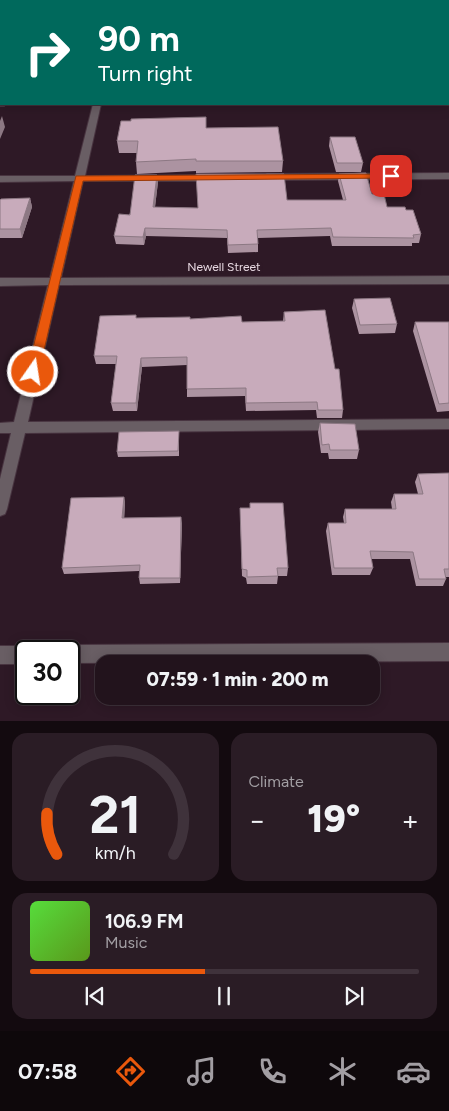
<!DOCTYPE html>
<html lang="en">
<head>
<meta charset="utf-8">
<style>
  body { margin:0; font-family:Figtree,sans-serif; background:#2a1c25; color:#f1f3f6; height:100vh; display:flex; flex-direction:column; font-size:19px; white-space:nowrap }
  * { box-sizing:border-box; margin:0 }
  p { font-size:16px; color:#a29ea3 }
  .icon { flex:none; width:28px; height:28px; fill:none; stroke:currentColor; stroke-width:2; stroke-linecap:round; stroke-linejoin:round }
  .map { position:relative; height:721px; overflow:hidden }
  .details { display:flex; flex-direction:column; gap:12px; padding:12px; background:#130a0f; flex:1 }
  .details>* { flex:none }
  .top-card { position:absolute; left:0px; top:0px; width:450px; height:105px; box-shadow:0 2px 12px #0003,0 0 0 1px #3f323b; background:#00695c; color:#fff; overflow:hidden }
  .speed { position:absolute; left:15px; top:640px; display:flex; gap:10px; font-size:25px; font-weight:700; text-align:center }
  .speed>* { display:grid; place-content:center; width:65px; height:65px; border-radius:50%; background:#22131c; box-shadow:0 2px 12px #0003,0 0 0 1px #3f323b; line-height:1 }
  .speed .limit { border:2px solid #111; border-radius:8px; background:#fff; color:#111 }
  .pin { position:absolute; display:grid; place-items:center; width:42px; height:42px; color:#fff; margin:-21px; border-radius:10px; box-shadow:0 2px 8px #0006 }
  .me { position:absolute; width:55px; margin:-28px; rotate:13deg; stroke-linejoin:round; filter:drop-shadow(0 0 4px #0008) }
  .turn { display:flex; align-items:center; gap:18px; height:105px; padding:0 15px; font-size:22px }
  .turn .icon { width:65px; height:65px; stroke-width:2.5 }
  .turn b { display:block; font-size:35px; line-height:42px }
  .big { font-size:38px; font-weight:800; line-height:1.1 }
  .details .tile { flex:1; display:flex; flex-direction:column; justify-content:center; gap:8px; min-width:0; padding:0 18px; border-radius:15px; background:#2a1c25 }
  .details .dial { align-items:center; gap:0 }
  .dial svg { height:130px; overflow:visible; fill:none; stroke:#3f323b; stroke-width:7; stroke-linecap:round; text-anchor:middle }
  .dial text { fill:#f1f3f6; stroke:none }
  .song { display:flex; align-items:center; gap:15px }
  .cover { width:60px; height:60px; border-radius:8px; background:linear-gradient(135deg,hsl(110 70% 55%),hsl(90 70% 35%)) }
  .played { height:5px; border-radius:2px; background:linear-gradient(90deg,#ea580c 45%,#3f323b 45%) }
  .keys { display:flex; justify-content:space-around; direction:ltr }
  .heat { display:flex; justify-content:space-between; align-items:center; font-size:28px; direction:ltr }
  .details .tiles { flex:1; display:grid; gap:12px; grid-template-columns:1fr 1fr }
  .tile:last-child { grid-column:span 2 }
  .trip { position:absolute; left:95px; top:655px; width:285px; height:50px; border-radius:15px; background:#22131c; box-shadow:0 2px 12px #0003,0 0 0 1px #3f323b; font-weight:800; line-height:50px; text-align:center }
  .menu { display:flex; height:80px; justify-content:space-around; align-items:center; background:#0e080b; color:#a29ea3 }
  .menu .icon { width:35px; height:35px }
  .menu .on { color:#ea580c }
  .menu b { font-size:22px; color:#f1f3f6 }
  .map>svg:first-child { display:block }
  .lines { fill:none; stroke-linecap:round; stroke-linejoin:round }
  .minor-casing { stroke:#483440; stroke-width:2 }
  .minor { fill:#695e64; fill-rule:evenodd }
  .wall { fill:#ac93a1 }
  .shaded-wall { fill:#8c7883 }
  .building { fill:#c8abbb; stroke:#8c7883 }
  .route { fill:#ea580c; stroke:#983908 }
  .labels { text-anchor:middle; stroke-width:5; stroke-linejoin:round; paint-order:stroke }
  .street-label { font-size:12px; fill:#e9dae3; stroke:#2e1926 }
</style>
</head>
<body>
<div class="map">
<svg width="449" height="721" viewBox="0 0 449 721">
  <rect width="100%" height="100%" fill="#2e1926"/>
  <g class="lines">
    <defs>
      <path id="minor" d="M 229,0 L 240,0 L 240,1 L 229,1 Z
        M 0,102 L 1,104 L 5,104 L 4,106 L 0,106 Z
        M 93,104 L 101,104 L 85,176 L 212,175 L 217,178 L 212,181 L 83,181 L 61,278 L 449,276 L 449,284 L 59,285 L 28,422 L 449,419 L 449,429 L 25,433 L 7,509 L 5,514 L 0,516 L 0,479 L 11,433 L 0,433 L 0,423 L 14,422 L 48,285 L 0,286 L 0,278 L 50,278 L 74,181 L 0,182 L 0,176 L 75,176 Z
        M 449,173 L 449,179 L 267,180 L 262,177 L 267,174 Z
        M 449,643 L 449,661 L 69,663 L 69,651 L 61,651 L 63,648 L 69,645 Z
        M 0,646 L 26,646 L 33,651 L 26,651 L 26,664 L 0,664 Z"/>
    </defs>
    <use href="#minor" class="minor-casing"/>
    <use href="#minor" class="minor"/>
  </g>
  <path class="wall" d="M 0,12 L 1,12 L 1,87 L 0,87 Z
    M 206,128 L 283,161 L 282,172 L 196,173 L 196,171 L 137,174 L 136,162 L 137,153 L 119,153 L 117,141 Z
    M 330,137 L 363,163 L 361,172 L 336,172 L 329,146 Z
    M 339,174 L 372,194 L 387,207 L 406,210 L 421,234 L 419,243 L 412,243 L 412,246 L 332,246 L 330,236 L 258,238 L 258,252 L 228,253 L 227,238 L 146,236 L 144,245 L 116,244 L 114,236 L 157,175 L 158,182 L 155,207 L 198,208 L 287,200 L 343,200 L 338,181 Z
    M 30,198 L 32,207 L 22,238 L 0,238 L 0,200 Z
    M 354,299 L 397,324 L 395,333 L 359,334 L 352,308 Z
    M 284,312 L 335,369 L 343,410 L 342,418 L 317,418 L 316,410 L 246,411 L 245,396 L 187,397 L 187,365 L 142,367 L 137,411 L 113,411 L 111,403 L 116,364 L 96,364 L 94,356 L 136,318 L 190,319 L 242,322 L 283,321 Z
    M 415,322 L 449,322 L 449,411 L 437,412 L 413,331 Z
    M 320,423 L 359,450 L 357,459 L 329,459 L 328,453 L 321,453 L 318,432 Z
    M 179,431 L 179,456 L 118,457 L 117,452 Z
    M 449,473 L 449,577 L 446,577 L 446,579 L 443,586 L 416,586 L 410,559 L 371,559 L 373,568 L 370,575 L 332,575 L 326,531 L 328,523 L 344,523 L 343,517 L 345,509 L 392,509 L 391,502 L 394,494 L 418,494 L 415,482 L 418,474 Z
    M 124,497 L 125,503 L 124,518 L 182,523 L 180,583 L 140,584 L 139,578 L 139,571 L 64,574 L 62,568 Z
    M 250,503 L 288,568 L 287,576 L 278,576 L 277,584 L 247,584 L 246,578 L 242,576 L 240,508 L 250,508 Z"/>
  <path class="shaded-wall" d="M 179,0 L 205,0 L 202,1 L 176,1 Z
    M 2,116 L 5,127 L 0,139 L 0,121 Z
    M 157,175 L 158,182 L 154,215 L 153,207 Z
    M 30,198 L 32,207 L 22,238 L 20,229 Z
    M 145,228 L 146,236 L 144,245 L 143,237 Z
    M 141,358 L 142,367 L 137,411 L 136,403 Z
    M 124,497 L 125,503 L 124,524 L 122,518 Z
    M 181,517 L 182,523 L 180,583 L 180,578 Z"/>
  <path class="building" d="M 40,0 L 98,0 L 98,1 L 36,1 Z
    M 140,0 L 179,0 L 176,1 L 140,1 Z
    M 352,0 L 449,0 L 449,10 L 449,1 L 350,1 Z
    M 0,12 L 1,12 L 1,72 L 0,72 Z
    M 206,117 L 206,128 L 278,127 L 283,161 L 196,161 L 196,159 L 136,162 L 138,141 L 117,141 L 121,121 L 131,121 L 131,119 Z
    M 330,137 L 355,137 L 363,163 L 337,163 Z
    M 366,173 L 372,194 L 384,194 L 387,207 L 405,207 L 406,210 L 413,210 L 421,234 L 413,235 L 414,238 L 333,237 L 331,228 L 257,230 L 258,244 L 228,245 L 227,230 L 145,228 L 143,237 L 114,236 L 119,214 L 130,215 L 135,175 L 157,175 L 153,207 L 198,208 L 196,174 L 284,174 L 287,200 L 346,200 L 339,174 Z
    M 30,198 L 20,229 L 0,229 L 0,200 L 1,199 Z
    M 390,298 L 397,324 L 360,325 L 354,299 Z
    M 325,310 L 335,369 L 339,369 L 343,410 L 318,410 L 317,402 L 246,403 L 246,388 L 187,389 L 187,357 L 141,358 L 136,403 L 111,403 L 117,356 L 94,356 L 100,316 L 136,315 L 136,318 L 190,317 L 190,319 L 241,316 L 242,322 L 285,321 L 284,312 Z
    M 415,322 L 449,322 L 449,403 L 439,404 Z
    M 320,423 L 355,424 L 359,450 L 330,450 L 329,444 L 322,445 Z
    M 179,431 L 178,451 L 117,452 L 119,432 Z
    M 449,473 L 449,569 L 444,569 L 446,579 L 419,579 L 413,552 L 370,551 L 373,568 L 334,568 L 328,523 L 346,523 L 345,509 L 396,509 L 394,494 L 423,494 L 418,474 Z
    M 124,497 L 122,518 L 181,517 L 180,578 L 139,578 L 140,565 L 62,568 L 71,498 Z
    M 250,503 L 283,503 L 288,568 L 277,568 L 278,576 L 247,577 L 247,570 L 242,569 L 240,508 L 250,508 Z"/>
  <path class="route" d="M 391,174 L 394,175 L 394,178 L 83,181 L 39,372 L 33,377 L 27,372 L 76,176 Z"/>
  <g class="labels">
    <g class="street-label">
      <text x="224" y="271">Newell Street</text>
    </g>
  </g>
</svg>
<div class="speed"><div class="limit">30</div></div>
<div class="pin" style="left:391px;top:176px;background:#d93025"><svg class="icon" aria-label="arrive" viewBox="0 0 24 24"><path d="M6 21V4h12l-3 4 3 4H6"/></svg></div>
<svg class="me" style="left:33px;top:372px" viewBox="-20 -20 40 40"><circle r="17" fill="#ea580c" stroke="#fff" stroke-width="3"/><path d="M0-11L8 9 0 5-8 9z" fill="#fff"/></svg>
<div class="trip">07:59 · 1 min · 200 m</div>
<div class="top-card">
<div class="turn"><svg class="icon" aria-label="right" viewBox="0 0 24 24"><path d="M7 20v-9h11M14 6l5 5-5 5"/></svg><div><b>90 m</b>Turn right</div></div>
</div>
</div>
<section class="details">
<div class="tiles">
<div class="tile dial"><svg viewBox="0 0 100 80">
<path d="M14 69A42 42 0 1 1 86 69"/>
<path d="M14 69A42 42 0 0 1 8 44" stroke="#ea580c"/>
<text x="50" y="56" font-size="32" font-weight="700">21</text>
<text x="50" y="72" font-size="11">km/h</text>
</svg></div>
<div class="tile"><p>Climate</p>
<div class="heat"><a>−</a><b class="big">19°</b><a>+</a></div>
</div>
<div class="tile">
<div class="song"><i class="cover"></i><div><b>106.9 FM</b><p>Music</p></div></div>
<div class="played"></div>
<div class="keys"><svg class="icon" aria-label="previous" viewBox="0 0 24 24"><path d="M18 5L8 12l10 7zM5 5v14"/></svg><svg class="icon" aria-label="pause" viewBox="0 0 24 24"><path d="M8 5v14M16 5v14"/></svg><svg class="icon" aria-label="next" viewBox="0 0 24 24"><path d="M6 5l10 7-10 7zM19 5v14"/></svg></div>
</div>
</div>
</section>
<nav class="menu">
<b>07:58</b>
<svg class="icon on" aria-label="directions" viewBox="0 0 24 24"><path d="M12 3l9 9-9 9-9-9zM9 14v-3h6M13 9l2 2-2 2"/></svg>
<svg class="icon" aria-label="music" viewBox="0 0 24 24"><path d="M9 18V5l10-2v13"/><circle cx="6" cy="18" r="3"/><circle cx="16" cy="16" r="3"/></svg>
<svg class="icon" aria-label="phone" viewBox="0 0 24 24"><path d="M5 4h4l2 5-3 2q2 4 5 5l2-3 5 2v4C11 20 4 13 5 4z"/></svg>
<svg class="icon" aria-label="climate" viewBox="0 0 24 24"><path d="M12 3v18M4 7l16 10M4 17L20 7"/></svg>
<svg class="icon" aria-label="car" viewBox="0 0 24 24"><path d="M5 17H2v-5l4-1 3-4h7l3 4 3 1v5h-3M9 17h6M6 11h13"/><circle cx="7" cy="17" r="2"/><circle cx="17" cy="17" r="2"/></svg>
</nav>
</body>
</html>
